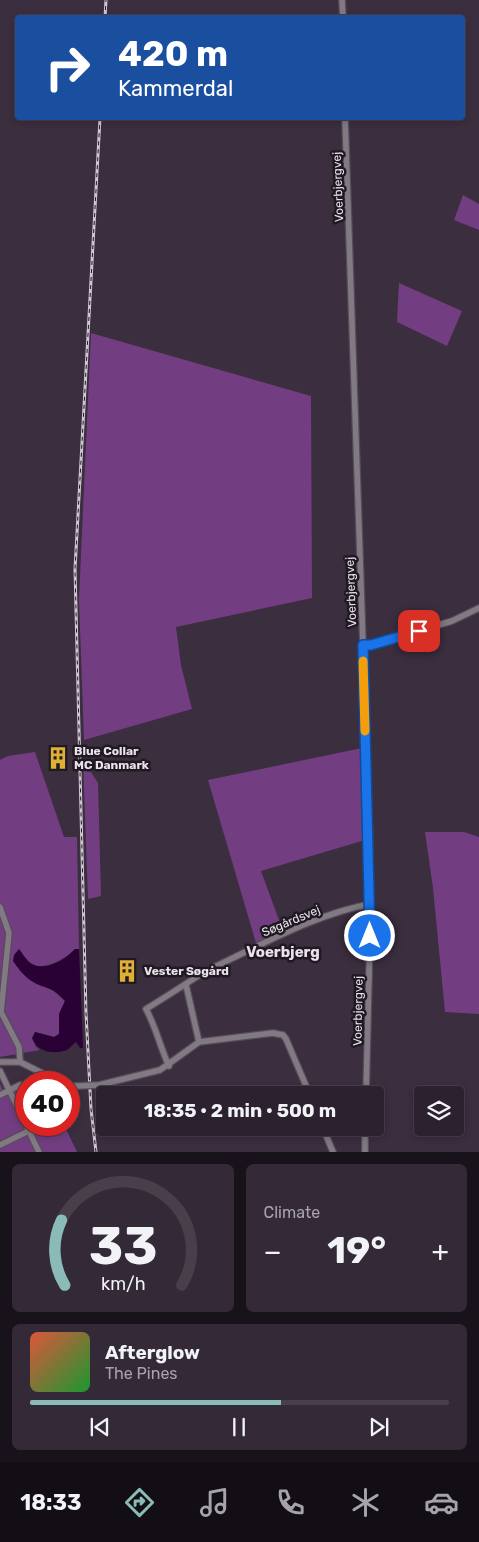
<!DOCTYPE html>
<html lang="en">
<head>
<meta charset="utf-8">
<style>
  body { margin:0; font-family:Rubik,sans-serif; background:#342a37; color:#f1f3f6; height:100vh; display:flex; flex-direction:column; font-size:19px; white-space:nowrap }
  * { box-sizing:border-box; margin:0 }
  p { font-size:16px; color:#a6a4aa }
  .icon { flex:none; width:28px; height:28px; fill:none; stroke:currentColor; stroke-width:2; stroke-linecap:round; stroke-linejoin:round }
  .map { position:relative; height:1152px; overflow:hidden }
  .details { display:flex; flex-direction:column; gap:12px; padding:12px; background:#18131a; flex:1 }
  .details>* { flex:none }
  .top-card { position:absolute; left:15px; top:15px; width:450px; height:105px; border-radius:5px; box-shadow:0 2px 8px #0003,0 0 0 1px #483f4b; background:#1a4fa0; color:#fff; overflow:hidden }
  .fabs { position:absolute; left:414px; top:1086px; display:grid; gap:10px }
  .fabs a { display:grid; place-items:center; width:50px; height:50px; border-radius:5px; background:#2c222f; box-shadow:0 2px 8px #0003,0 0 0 1px #483f4b; font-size:25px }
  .speed { position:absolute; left:15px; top:1071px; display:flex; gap:10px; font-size:25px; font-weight:700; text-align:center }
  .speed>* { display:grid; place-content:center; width:65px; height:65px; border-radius:50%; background:#2c222f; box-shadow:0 2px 8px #0003,0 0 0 1px #483f4b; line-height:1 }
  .speed .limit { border:8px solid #d22; background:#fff; color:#111 }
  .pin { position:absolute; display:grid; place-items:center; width:42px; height:42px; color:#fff; margin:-21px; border-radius:10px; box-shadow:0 2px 8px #0006 }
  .me { position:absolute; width:55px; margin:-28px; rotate:0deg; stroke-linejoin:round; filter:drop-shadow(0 0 4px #0008) }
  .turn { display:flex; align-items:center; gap:18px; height:105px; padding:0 20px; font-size:22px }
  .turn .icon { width:65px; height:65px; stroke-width:2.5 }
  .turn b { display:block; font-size:35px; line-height:42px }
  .big { font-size:38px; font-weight:700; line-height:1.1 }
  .details .card { flex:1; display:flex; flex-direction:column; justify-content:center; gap:8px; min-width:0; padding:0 18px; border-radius:8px; background:#342a37 }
  .details .dial { align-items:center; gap:0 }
  .dial svg { height:130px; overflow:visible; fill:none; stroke:#483f4b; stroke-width:7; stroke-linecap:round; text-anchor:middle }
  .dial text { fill:#f1f3f6; stroke:none }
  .song { display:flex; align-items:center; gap:15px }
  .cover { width:60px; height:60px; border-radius:8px; background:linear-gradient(135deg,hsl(10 70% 55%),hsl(130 70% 35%)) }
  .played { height:5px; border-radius:2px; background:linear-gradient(90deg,#8bbbb9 60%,#483f4b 60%) }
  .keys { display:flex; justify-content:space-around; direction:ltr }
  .heat { display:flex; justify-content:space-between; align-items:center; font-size:28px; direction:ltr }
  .details .tiles { flex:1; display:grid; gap:12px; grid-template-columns:1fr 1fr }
  .card:last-child { grid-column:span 2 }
  .trip { position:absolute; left:96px; top:1086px; width:288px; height:50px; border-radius:5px; background:#2c222f; box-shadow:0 2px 8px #0003,0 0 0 1px #483f4b; font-weight:700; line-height:50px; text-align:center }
  .tab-bar { display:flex; height:80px; justify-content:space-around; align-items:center; background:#120e13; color:#a6a4aa }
  .tab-bar .icon { width:35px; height:35px }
  .tab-bar .on { color:#8bbbb9 }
  .tab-bar b { font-size:22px; color:#f1f3f6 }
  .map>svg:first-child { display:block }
  .green { fill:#733d82 }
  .water { fill:#2a0134 }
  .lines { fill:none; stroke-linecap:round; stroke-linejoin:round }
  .minor-casing { stroke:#574b5b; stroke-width:8 }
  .minor { stroke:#817a83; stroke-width:5.5 }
  .rail-casing { stroke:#d0c6d3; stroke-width:3 }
  .rail { stroke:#1f1921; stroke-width:1; stroke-dasharray:4; stroke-linecap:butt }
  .minor-bridge-casing { stroke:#574b5b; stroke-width:8; stroke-linecap:butt }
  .minor-bridge { stroke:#817a83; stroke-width:5.5 }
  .route-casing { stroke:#114b97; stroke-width:12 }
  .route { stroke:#1a73e8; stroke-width:9 }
  .slow { stroke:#f59e0b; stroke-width:9 }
  .labels { text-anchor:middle; stroke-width:5; stroke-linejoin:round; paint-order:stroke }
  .street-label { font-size:12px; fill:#eae1ed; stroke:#1f1921 }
  .poi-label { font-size:12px; font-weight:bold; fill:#eae1ed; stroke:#1f1921; text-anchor:start }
  .quarter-label { font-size:15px; font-weight:bold; fill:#eae1ed; stroke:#1f1921 }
</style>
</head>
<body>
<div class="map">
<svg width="479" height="1152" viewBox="0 0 479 1152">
  <rect width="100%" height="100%" fill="#3b2e3f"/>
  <path class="green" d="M 463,195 L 479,204 L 479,230 L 454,220 Z
    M 399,283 L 462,311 L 447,346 L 397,322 Z
    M 91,333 L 311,396 L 312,598 L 176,627 L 181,665 L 192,709 L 84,740 L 79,599 Z
    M 362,748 L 365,840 L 261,871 L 283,931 L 256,943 L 208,780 Z
    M 35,752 L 64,837 L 77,837 L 79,949 L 75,949 C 62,963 29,978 21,951 L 13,961 L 30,980 L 48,986 L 65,1001 L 59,1014 L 59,1034 L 54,1037 L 35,1032 L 35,1046 L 40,1050 L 0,1057 L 0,760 L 8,756 Z
    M 83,760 L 98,783 L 101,896 L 88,899 Z
    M 425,832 L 464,832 L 479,837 L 479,1014 L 445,1012 L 433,888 Z
    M 0,1084 L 3,1090 L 24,1084 L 26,1089 L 26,1125 L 64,1125 L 77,1152 L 0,1152 Z"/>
  <path class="water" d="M 19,949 C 23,954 26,960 32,964 C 46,972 66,959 75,949 L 79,949 L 83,1048 L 80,1048 L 76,1042 C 73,1044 70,1048 67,1050 C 53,1055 37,1052 32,1038 L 35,1032 L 54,1037 L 59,1034 L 59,1014 L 65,1001 C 52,985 42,989 30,980 C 23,975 17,967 13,961 L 14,955 Z"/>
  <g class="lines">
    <defs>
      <path id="minor" d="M 342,0 L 343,18
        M 345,118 L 370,850 L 370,936 L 366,1095
        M 363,645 L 371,645 L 452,621 L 479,608
        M 0,907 L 9,933 L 1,1012 L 19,1047 L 20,1062
        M 186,985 L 199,1042
        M 0,1062 L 20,1062 L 60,1082
        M 169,1066 C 160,1047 156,1027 146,1009 C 164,998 181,987 198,976 C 211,968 225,962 239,955 C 280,935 325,912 371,904
        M 0,1071 L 39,1152
        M 99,1085 L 160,1070 L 199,1042 L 273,1033 L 283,1035 L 286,1039 L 310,1095
        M 69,1086 L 78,1086
        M 0,1095 L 20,1085
        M 323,1128 L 333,1152
        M 0,1145 L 41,1125
        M 365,1152 L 365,1128"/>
    </defs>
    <use href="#minor" class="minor-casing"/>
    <use href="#minor" class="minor"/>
    <defs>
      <path id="rail" d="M 105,18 L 106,0
        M 96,1152 L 91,1109 L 86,1013 L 75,569 L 100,118"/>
    </defs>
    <use href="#rail" class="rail-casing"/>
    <use href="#rail" class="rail"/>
    <defs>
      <path id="minor-bridge" d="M 78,1086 L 99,1085"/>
    </defs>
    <use href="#minor-bridge" class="minor-bridge-casing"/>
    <use href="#minor-bridge" class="minor-bridge"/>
  </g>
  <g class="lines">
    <defs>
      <path id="route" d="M 370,936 L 363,645 L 371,645 L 419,631"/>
    </defs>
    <use href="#route" class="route-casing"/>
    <use href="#route" class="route"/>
    <path class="slow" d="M 363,661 L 365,731"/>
  </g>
  <defs>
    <symbol id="building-bare" viewBox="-9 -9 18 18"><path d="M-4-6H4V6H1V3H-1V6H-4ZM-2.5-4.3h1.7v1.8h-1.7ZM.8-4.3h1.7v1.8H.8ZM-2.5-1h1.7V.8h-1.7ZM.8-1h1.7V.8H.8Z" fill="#e0b034" stroke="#1f1921" stroke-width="2.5" paint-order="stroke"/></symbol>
  </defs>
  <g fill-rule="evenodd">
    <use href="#building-bare" x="42" y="742" width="32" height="32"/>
    <use href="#building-bare" x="111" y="955" width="32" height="32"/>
  </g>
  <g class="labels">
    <g class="street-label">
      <text transform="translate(338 187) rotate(-92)" y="4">Voerbjergvej</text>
      <text transform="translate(351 592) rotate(-92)" y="4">Voerbjergvej</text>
      <text transform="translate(291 921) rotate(-23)" y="4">Søgårdsvej</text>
      <text transform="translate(358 1011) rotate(-89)" y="4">Voerbjergvej</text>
    </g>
    <g class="poi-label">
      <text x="74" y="755">Blue Collar<tspan x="74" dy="14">MC Danmark</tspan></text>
      <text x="144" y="975">Vester Søgård</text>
    </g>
    <g class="quarter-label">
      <text x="283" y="957">Voerbjerg</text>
    </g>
  </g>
</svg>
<div class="fabs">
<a><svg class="icon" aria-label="layers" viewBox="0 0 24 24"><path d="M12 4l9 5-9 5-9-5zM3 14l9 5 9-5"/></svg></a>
</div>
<div class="speed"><div class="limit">40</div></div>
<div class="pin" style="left:419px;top:631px;background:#d93025"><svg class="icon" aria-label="arrive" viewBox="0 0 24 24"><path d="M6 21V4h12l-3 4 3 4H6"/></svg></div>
<svg class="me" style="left:370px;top:936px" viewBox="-20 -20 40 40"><circle r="17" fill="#1a73e8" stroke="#fff" stroke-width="3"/><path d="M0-11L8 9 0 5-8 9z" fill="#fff"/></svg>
<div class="trip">18:35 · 2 min · 500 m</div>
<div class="top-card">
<div class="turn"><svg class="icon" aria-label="right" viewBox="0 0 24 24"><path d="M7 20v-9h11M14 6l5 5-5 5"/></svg><div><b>420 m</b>Kammerdal</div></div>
</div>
</div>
<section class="details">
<div class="tiles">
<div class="card dial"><svg viewBox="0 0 100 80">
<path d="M14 69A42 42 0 1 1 86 69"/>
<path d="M14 69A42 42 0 0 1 12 29" stroke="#8bbbb9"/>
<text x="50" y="56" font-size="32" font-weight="700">33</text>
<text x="50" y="72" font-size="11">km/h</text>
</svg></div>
<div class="card"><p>Climate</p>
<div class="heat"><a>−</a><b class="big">19°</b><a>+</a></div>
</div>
<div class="card">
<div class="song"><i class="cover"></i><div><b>Afterglow</b><p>The Pines</p></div></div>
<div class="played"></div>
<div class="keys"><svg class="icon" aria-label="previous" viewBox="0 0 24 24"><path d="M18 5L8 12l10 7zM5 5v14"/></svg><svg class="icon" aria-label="pause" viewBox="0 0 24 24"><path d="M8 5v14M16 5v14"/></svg><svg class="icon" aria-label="next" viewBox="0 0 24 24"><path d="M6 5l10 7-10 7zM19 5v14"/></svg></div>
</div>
</div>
</section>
<nav class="tab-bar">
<b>18:33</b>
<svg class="icon on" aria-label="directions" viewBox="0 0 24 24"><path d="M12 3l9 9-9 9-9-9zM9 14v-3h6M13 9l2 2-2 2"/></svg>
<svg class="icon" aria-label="music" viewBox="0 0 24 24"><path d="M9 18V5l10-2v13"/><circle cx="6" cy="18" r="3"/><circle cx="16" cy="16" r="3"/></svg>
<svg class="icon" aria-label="phone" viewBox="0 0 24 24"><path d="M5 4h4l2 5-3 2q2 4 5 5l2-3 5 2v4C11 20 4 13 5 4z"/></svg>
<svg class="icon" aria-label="climate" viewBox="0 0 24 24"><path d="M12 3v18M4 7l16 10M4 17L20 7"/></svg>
<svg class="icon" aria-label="car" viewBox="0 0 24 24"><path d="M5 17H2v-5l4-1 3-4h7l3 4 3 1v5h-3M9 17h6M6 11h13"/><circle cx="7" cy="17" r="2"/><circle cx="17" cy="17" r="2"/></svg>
</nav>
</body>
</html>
